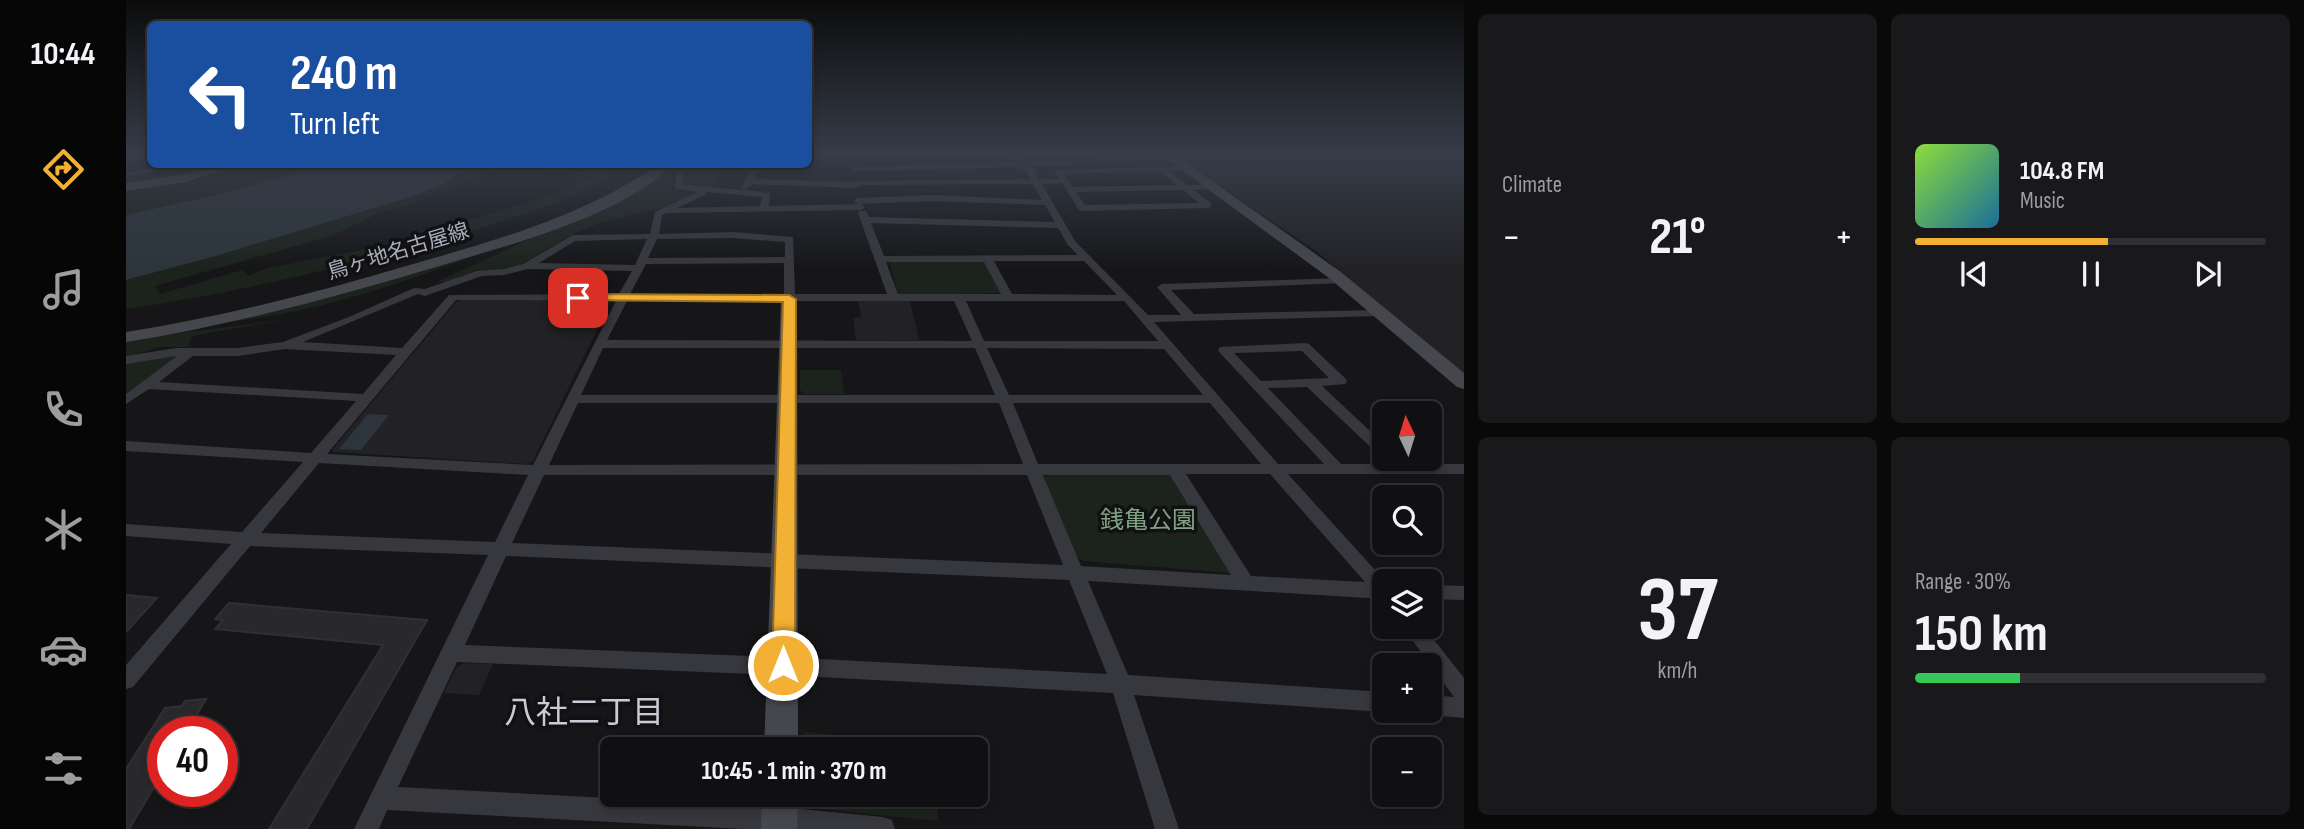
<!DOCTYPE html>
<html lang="en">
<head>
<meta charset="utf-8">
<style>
  body { margin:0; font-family:"Sofia Sans Condensed","Noto Sans JP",sans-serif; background:#19191b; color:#f1f3f6; height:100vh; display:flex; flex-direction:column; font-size:26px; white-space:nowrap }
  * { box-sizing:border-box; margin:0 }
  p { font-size:23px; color:#9c9d9f }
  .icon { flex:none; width:38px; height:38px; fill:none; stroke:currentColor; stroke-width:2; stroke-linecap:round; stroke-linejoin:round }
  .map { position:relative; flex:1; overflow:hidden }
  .sheet { display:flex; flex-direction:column; gap:14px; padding:14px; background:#09090a; width:840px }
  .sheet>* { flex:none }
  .guide { position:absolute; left:21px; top:21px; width:665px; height:147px; border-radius:10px; box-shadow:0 4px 10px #0003,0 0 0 2px #303032; background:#1a4fa0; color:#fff; overflow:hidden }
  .needle { width:46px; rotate:356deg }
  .buttons { position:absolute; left:1246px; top:401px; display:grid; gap:14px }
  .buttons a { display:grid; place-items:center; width:70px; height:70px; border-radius:10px; background:#101012; box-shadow:0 4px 10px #0003,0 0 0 2px #303032; font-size:35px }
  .speed { position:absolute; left:21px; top:716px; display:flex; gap:14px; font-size:35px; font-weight:700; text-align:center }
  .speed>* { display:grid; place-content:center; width:91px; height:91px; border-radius:50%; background:#101012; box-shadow:0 4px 10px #0003,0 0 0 2px #303032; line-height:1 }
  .speed .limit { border:10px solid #d22; background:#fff; color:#111 }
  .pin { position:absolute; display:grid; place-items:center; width:60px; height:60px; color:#fff; margin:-30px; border-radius:14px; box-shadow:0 4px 10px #0006 }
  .me { position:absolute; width:77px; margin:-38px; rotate:0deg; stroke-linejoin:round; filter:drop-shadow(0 0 5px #0008) }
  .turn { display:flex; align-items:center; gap:24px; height:147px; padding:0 28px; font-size:32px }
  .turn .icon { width:91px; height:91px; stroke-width:2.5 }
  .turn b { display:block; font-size:49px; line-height:60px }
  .big { font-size:52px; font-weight:700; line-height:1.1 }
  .sheet .widget { flex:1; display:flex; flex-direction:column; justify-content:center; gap:10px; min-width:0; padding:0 24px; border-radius:10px; background:#19191b }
  .sheet .dial { align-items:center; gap:0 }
  .dial b { font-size:91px; line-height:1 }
  .song { display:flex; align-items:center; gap:21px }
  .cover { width:84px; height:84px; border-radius:10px; background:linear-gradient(135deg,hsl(90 70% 55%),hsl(200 70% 35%)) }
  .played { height:7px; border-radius:4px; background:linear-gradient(90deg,#f2b134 55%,#303032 55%) }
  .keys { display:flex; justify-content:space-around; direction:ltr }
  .heat { display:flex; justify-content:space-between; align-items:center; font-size:38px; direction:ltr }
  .charge { height:10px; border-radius:5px; background:linear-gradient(90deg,#34c759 30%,#303032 0) }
  .sheet .tiles { flex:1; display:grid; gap:14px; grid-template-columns:repeat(2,1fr) }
  .trip { position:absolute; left:474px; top:737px; width:388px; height:70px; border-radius:10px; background:#101012; box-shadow:0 4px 10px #0003,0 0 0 2px #303032; font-weight:700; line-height:70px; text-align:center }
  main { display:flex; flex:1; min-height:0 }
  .dock { display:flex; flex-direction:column; width:126px; justify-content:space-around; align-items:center; background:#060607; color:#9c9d9f }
  .dock .icon { width:49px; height:49px }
  .dock .selected { color:#f2b134 }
  .dock b { font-size:32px; color:#f1f3f6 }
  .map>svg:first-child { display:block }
  .built { fill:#222225 }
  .green { fill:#1c231d; fill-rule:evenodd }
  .water { fill:#2c353c }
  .building { fill:#29292c; stroke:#303034; stroke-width:2 }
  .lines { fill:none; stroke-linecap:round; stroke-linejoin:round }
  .street { fill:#37383d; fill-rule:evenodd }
  .secondary { fill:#45474d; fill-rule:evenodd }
  .route { fill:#f2b134; stroke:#9d7322; stroke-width:2 }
  .labels { text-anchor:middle; stroke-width:7; stroke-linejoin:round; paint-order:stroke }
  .far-street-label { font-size:21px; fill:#a8adb8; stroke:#111113 }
  .park-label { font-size:24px; fill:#7fa381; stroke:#111113 }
  .near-neighbourhood-label { font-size:32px; fill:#c9ccd4; stroke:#111113 }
</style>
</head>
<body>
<main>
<nav class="dock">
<b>10:44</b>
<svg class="icon selected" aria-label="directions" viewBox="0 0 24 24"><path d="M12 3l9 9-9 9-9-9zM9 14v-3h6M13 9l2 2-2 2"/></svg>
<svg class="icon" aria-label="music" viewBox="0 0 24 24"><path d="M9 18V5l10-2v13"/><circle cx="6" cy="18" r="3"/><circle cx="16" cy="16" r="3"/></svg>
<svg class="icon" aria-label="phone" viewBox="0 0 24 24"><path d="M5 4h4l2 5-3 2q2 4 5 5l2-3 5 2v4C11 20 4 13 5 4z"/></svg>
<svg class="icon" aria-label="climate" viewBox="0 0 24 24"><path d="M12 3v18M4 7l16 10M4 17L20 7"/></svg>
<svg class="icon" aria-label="car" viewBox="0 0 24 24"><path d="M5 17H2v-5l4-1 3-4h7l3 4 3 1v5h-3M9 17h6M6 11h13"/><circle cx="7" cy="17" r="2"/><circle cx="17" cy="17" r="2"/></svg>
<svg class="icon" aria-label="filters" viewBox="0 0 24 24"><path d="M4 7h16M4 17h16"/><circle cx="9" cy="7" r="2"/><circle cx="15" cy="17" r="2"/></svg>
</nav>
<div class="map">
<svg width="1338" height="829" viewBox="0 0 1338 829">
  <rect width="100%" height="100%" fill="#161618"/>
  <path class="built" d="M 1047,154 L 1338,154 L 1338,374 L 1190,251 Z
    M 337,300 L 481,301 L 484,303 L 407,461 L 401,464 L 208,452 L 206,450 L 330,302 Z
    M 732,301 L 784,301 L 793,340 L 730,340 L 727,318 L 735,317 Z
    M 338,663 L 367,664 L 353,695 L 318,693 L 330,668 Z"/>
  <path class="green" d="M 65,165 L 105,165 L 0,186 L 0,176 Z
    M 115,165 L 195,165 L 111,190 L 0,215 L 0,189 L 66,177 Z
    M 346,165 L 500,165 C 446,204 376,222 313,240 C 209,270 107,293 0,309 L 0,280 L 90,256 L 291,195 L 318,183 ZM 380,165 L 467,177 L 435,192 L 397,204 L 242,249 L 141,268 L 123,276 L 116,270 L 34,294 L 29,286 L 208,235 L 251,214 L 286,204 Z
    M 548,165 L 550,165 L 544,188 L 565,195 L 537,208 L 480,221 L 451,232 L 394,265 L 324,282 L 311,282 L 410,236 L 418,229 L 534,175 Z
    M 559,165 L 590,165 L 596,172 L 581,190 L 557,186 Z
    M 398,236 C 297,276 198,314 89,323 Z
    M 763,261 L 858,261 L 877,293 L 776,295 L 772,293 Z
    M 162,319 L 66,336 L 62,347 L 34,347 L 0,357 L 0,340 Z
    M 47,356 L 52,356 L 0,394 L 0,363 Z
    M 674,370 L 715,370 L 718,394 L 679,394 L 674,390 Z
    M 1047,474 L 1107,573 L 957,561 L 951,557 L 918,477 L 923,475 Z
    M 678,732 L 808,745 L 809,749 L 678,749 Z
    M 678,795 L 811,795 L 812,821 L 684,808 L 677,802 Z"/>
  <path class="water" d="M 195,165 L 346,165 L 318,183 L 291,195 L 90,256 L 0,280 L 0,215 L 111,190 Z
    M 242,414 L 263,415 L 235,450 L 213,449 Z"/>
  <path class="building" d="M 0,595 L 31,598 L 0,632 Z
    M 103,603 L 301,620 L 181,829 L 143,829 L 257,645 L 89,629 L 97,620 L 89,619 Z
    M 80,699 L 61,732 L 37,732 L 37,772 L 3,829 L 0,829 L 0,769 L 39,708 L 56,706 L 59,701 Z"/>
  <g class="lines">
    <path class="street" d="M 8,154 L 18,154 L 0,165 L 0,160 Z
      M 884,154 L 892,154 L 898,162 L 943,161 L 947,163 L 943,165 L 906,166 L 913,179 L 933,179 L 929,172 L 933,170 L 1059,166 L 1062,166 L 1062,170 L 1043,171 L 1061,185 L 1089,185 L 1089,189 L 1068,190 L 1085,203 L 1085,207 L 1082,208 L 956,211 L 953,210 L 936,183 L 916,184 L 949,241 L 1022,315 L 1055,315 L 1031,287 L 1036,284 L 1215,278 L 1219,279 L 1219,283 L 1045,290 L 1068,314 L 1254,310 L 1260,313 L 1254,316 L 1028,322 L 1152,464 L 1198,464 L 1094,353 L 1092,350 L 1094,347 L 1179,343 L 1183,344 L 1219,378 L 1221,381 L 1219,384 L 1196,386 L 1258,444 L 1258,457 L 1253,455 L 1181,387 L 1142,388 L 1215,464 L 1338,464 L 1338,474 L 1162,474 L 1259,581 L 1258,599 L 962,581 L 1002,675 L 1258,692 L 1258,710 L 1261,710 L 1258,712 L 1008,695 L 1053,829 L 1029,829 L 987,693 L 675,676 L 331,662 L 272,787 L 654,807 L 757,817 L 766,820 L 769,829 L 617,829 L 261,810 L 253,829 L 228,829 L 362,555 L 124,546 L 7,687 L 0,689 L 0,665 L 105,544 L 0,536 L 0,524 L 116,532 L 177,462 L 0,451 L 0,441 L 185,453 L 230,401 L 23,389 L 0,404 L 0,394 L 51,356 L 0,364 L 0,356 L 50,348 L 112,348 L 157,342 L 223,317 L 288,288 L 299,289 L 351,271 L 378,269 L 397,264 L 447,235 L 524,234 L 529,212 L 571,192 L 549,189 L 551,164 L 559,164 L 556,185 L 619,190 L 615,188 L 628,164 L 636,164 L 628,179 L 726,182 L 730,181 L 905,179 L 897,167 L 728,171 L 724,169 L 728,167 L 890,162 ZM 1033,171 L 1051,185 L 947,187 L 938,174 ZM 626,184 L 730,188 L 734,185 L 907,184 L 916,200 L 806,195 L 732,198 L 728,201 L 732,204 L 806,201 L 919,205 L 929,222 L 743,217 L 740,211 L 734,211 L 732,213 L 761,294 L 669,294 L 667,237 L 607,232 L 533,234 L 536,215 L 541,213 L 735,210 L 739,207 L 735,204 L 643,206 L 644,193 L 619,190 ZM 1057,190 L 1073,203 L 959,205 L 950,192 ZM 580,192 L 636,197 L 634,206 L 551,208 L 579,195 ZM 745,223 L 932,228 L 942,245 L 952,255 L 758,256 ZM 607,238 L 659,242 L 659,257 L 522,258 L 531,239 ZM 521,239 L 509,265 L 413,263 L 449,241 ZM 868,261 L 958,261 L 991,295 L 886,294 ZM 760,262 L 858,262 L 875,294 L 772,294 ZM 658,263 L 658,294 L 504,294 L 520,264 ZM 402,269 L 506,271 L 493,294 L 323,295 L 276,348 L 177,342 L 292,294 L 299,296 L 356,276 L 378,275 ZM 330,300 L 490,301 L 407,465 L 201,454 ZM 501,301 L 828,301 L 846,341 L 481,340 ZM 840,301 L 998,301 L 1032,341 L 858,341 ZM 477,348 L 849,348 L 869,395 L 455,395 ZM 861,348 L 1038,349 L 1077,395 L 883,395 ZM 159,349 L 270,355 L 237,394 L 33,382 L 67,356 L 112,356 ZM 1176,351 L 1203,378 L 1135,381 L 1108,353 ZM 452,403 L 873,403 L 897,464 L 423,465 ZM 887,403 L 1084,403 L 1135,464 L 912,464 ZM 193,463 L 402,475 L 369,542 L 135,533 ZM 1060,474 L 1144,474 L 1239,582 L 1125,576 ZM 418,475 L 901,475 L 937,565 L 386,543 ZM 917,475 L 1044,475 L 1105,575 L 955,566 ZM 380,556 L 943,580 L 981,674 L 675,658 L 339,645 Z
      M 1045,155 L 1049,157 L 1048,159 L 977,163 L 973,161 L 977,159 Z
      M 44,164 L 64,164 L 0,177 L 0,173 Z
      M 1304,585 L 1338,586 L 1338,600 L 1304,599 Z
      M 1276,626 L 1297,626 L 1338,678 L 1338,718 L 1304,715 L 1297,712 L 1304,710 L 1304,695 L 1328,697 Z"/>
    <path class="secondary" d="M 1034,154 L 1048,154 L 1215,272 L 1338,373 L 1338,389 L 1331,387 L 1203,278 Z
      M 95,164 L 116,164 L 60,182 L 0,191 L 0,183 L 59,174 Z
      M 533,164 L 548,164 C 497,214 397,241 330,261 C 221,294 112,324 0,342 L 0,332 C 100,316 197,291 294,262 C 378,238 461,214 533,164 Z
      M 663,294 L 671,299 L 672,749 L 638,749 L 655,299 Z
      M 636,794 L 672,794 L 671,829 L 635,829 Z"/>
  </g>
  <linearGradient id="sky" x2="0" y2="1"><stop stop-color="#0c0c0d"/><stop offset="0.57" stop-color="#363c48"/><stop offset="1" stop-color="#363c48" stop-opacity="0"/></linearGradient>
  <rect width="1338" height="270" fill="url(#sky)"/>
  <path class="route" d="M 452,294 L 663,295 L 670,299 L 669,665 L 665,672 L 657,675 L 649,672 L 646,665 L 657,302 L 447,300 L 446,298 Z"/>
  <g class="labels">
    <g class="far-street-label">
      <text transform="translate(272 251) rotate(-17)" y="7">鳥ヶ地名古屋線</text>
    </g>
    <g class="park-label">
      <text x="1022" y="528">銭亀公園</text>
    </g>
    <g class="near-neighbourhood-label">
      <text x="458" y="723">八社二丁目</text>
    </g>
  </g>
</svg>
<div class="buttons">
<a><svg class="needle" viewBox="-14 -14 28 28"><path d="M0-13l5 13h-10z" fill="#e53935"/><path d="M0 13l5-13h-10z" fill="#9c9d9f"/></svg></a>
<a><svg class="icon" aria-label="search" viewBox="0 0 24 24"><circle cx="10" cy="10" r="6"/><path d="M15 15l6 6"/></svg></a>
<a><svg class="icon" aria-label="layers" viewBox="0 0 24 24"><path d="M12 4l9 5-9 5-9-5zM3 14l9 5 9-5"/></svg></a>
<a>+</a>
<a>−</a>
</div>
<div class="speed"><div class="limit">40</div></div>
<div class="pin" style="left:452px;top:298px;background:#d93025"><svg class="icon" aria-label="arrive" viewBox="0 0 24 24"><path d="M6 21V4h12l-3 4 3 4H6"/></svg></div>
<svg class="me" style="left:657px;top:665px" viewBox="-20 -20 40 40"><circle r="17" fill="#f2b134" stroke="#fff" stroke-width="3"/><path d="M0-11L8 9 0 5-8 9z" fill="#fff"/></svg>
<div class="trip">10:45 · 1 min · 370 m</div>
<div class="guide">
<div class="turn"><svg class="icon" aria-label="left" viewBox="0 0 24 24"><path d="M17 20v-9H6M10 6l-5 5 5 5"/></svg><div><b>240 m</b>Turn left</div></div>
</div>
</div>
<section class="sheet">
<div class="tiles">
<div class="widget"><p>Climate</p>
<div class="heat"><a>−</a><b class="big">21°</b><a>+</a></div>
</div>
<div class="widget">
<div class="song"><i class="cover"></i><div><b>104.8 FM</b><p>Music</p></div></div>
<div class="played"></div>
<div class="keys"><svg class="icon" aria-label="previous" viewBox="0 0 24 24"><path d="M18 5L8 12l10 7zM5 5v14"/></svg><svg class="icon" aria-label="pause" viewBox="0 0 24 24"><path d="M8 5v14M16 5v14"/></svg><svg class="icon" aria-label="next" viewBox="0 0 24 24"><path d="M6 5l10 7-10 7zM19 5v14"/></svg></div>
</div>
<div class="widget dial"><b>37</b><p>km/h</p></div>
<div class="widget"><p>Range · 30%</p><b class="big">150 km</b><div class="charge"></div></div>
</div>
</section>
</main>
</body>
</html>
